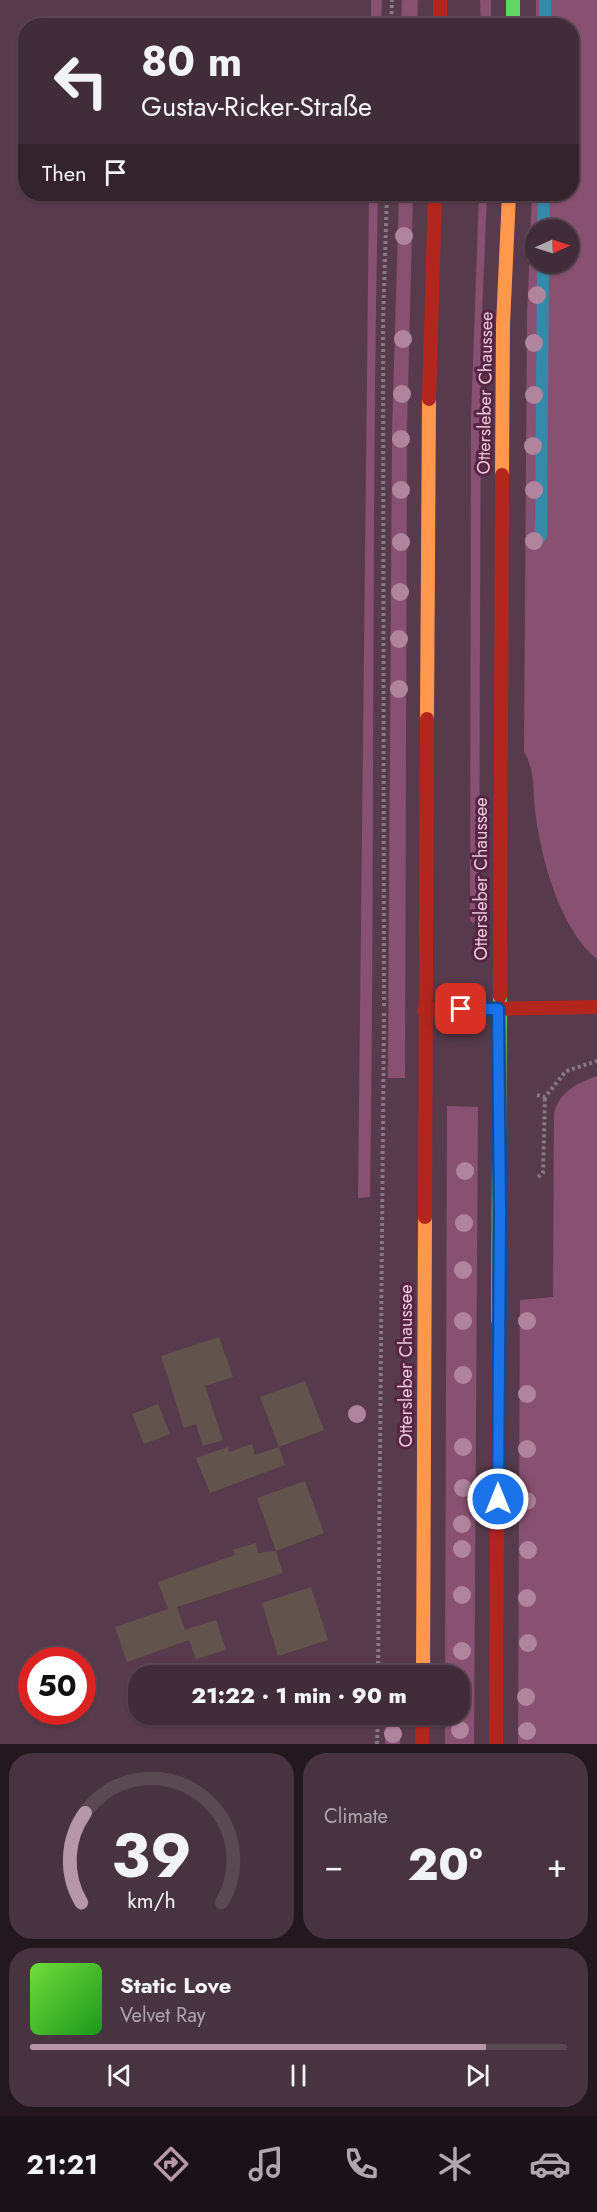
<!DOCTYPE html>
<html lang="en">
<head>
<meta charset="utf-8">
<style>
  body { margin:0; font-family:Jost,sans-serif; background:#483441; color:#f1f3f6; height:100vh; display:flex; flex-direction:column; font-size:22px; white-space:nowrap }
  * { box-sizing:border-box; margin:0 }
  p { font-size:20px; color:#aea7ae }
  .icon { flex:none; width:33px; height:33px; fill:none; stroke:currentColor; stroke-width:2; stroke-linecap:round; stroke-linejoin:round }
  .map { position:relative; height:1744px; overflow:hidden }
  .details { display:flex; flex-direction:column; gap:9px; padding:9px; background:#24181f; flex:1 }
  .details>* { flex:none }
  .guide { position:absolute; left:18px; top:18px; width:561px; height:183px; border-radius:24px; box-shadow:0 2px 4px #0004,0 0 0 2px #5a4853; background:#412c39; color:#f1f3f6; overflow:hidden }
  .needle { width:39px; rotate:87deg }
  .fabs { position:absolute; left:525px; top:219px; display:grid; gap:12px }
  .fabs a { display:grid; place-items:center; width:54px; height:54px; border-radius:50%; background:#412c39; box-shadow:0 2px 4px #0004,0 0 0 2px #5a4853; font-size:30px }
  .speed { position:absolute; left:18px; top:1647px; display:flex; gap:12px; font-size:30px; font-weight:700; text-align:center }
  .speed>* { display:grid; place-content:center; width:78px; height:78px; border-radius:50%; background:#412c39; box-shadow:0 2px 4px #0004,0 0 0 2px #5a4853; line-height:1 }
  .speed .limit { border:9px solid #d22; background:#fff; color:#111 }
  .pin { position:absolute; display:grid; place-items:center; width:51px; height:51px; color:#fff; margin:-26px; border-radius:12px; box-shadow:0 3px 9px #0006 }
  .me { position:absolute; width:66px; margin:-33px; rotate:0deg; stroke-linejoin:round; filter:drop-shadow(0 0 4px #0008) }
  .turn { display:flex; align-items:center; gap:21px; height:126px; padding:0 24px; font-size:27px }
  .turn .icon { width:78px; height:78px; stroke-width:2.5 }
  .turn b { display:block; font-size:42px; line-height:51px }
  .then { display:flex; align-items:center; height:57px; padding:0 24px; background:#0003; gap:12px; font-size:22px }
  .big { font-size:45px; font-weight:800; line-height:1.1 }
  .details .tile { flex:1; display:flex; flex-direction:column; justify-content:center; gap:9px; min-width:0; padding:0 21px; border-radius:24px; background:#483441 }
  .details .dial { align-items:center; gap:0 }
  .dial svg { height:156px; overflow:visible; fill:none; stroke:#5a4853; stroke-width:7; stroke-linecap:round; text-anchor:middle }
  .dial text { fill:#f1f3f6; stroke:none }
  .song { display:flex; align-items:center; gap:18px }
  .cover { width:72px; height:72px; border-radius:9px; background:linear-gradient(135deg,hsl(100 70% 55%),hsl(120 70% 35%)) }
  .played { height:6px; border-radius:3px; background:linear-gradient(90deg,#b697a8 85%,#5a4853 85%) }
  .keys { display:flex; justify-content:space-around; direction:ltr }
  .heat { display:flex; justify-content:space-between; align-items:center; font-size:33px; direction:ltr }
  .details .tiles { flex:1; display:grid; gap:9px; grid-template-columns:1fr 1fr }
  .tile:last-child { grid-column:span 2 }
  .trip { position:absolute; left:128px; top:1665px; width:342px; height:60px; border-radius:24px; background:#412c39; box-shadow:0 2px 4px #0004,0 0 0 2px #5a4853; font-weight:800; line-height:60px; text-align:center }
  .dock { display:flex; height:96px; justify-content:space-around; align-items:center; background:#1a1217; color:#aea7ae }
  .dock .icon { width:42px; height:42px }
  .dock .active { color:#b697a8 }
  .dock b { font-size:27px; color:#f1f3f6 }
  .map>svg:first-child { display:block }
  .green { fill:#895171; fill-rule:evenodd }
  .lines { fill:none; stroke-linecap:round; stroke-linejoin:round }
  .stream { stroke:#358aaa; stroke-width:12 }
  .building { fill:#62544d }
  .path { stroke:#877881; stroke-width:4; stroke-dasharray:3 3; stroke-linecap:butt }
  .fast { stroke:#63d668; stroke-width:14 }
  .slow { stroke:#ff974d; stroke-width:14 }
  .jam { stroke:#b3261e; stroke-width:14 }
  .tree { fill:#b1849d }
  .route-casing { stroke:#114b97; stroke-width:15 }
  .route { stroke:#1a73e8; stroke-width:10 }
  .labels { text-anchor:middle; stroke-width:6; stroke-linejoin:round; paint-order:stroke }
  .street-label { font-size:18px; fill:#e9c9d9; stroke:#572443 }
</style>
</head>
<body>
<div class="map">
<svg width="597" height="1744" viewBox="0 0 597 1744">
  <rect width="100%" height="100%" fill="#573b4c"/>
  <path class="green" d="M 371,0 L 382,0 L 381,25 L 371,25 Z
    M 402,0 L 418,0 L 417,25 L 401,25 Z
    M 480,0 L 491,0 L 491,25 L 481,25 Z
    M 536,0 L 597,0 L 597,959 C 559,929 541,857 535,811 C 533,791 535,769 524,752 L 527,316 L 532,194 L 572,194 L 572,26 L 536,25 ZM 536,230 L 568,230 L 568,262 L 536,262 Z
    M 369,194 L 378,194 C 371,528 375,863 370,1197 L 358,1198 Z
    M 399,194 L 413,194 L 407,428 L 405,1078 L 388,1078 L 392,432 Z
    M 479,194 L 487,194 L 481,337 L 479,920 L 473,923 L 470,921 L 471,417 Z
    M 597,1076 L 597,1744 L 518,1744 L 520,1300 L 553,1297 L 554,1114 C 559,1092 577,1083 597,1076 Z
    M 447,1106 L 478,1107 L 474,1744 L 445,1744 L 445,1715 L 459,1714 L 459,1676 L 445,1675 Z
    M 385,1715 L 400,1715 L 400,1744 L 385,1744 Z"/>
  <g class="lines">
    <path class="stream" d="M 545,26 L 545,0
      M 543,230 L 544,194
      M 541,536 L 543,262"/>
  </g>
  <path class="building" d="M 219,1337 L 233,1377 L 205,1386 L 223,1440 L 203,1446 L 196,1424 L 184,1428 L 161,1356 Z
    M 305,1381 L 324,1430 L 279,1447 L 260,1397 Z
    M 158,1404 L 170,1434 L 144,1444 L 132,1414 Z
    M 252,1444 L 255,1455 L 279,1447 L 285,1465 L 210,1493 L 196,1458 L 228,1447 L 229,1452 Z
    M 305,1481 L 324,1533 L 276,1551 L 283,1573 L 177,1607 L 185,1630 L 216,1620 L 226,1650 L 196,1659 L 189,1640 L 127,1662 L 115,1627 L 168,1609 L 158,1582 L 235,1555 L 233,1550 L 256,1543 L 258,1553 L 276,1551 L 257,1498 Z
    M 311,1587 L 328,1640 L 278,1656 L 262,1603 Z"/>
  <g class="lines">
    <path class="path" d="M 391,26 L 392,0
      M 384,1006 L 383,322 L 387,194
      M 537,1095 L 545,1097 L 566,1071 L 597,1061
      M 538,1177 L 543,1173 L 545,1097
      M 378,1676 L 384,1013
      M 377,1744 L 378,1714"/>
    <path class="fast" d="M 513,0 L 513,26
      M 498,1325 L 500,996"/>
    <path class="slow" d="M 502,475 L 503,325 L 509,194
      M 427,719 L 429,399
      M 423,1676 L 425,1217"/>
    <path class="jam" d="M 440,0 L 440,26
      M 429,399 L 435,194
      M 500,996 L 502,475
      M 424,1010 L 597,1007
      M 425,1217 L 427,719
      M 422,1744 L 423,1714
      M 496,1744 L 498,1325"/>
  </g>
  <g class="tree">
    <circle cx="404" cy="236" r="9"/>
    <circle cx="537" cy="295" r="9"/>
    <circle cx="403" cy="339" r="9"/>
    <circle cx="534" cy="343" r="9"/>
    <circle cx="402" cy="394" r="9"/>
    <circle cx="534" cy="395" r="9"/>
    <circle cx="401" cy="439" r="9"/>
    <circle cx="533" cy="446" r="9"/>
    <circle cx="401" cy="490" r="9"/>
    <circle cx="534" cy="490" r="9"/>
    <circle cx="534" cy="541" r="9"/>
    <circle cx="401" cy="542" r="9"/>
    <circle cx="400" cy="592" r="9"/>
    <circle cx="399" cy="639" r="9"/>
    <circle cx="399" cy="689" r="9"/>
    <circle cx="465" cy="1171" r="9"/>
    <circle cx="464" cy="1223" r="9"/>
    <circle cx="463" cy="1270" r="9"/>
    <circle cx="463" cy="1321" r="9"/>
    <circle cx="527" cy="1321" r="9"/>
    <circle cx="463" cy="1375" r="9"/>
    <circle cx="527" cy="1394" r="9"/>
    <circle cx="357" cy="1414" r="9"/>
    <circle cx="463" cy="1447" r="9"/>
    <circle cx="527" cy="1449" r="9"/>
    <circle cx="463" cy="1488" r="9"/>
    <circle cx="527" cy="1501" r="9"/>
    <circle cx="462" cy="1524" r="9"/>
    <circle cx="462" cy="1549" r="9"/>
    <circle cx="528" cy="1550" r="9"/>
    <circle cx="462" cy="1595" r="9"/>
    <circle cx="527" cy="1598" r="9"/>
    <circle cx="528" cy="1643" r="9"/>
    <circle cx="462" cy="1651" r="9"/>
    <circle cx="526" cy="1697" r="9"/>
    <circle cx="460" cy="1730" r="9"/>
    <circle cx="527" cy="1731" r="9"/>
    <circle cx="393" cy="1734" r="9"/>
  </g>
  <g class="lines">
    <defs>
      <path id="route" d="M 461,1009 L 498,1009 L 500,1212 L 498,1499"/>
    </defs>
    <use href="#route" class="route-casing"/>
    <use href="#route" class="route"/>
  </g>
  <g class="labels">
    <g class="street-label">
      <text transform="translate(485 393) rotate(-89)" y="6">Ottersleber Chaussee</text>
      <text transform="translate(481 879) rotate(-90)" y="6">Ottersleber Chaussee</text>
      <text transform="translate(406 1366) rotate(-90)" y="6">Ottersleber Chaussee</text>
    </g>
  </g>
</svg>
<div class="fabs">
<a><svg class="needle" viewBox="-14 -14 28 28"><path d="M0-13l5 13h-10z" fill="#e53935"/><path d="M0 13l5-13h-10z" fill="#aea7ae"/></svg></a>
</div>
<div class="speed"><div class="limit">50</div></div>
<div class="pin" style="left:461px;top:1009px;background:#d93025"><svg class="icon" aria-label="arrive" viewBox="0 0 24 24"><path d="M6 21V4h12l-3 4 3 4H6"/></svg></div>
<svg class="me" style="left:498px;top:1499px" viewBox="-20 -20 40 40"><circle r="17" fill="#1a73e8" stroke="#fff" stroke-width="3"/><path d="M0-11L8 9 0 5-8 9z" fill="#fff"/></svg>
<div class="trip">21:22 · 1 min · 90 m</div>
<div class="guide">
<div class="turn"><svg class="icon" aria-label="left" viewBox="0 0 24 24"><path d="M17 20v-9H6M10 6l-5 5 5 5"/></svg><div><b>80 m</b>Gustav-Ricker-Straße</div></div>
<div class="then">Then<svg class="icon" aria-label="arrive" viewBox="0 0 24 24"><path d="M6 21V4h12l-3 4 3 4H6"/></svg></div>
</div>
</div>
<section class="details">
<div class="tiles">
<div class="tile dial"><svg viewBox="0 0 100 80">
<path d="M14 69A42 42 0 1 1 86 69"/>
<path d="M14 69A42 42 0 0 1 16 23" stroke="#b697a8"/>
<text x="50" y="56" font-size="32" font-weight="700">39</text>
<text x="50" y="72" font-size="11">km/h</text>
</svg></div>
<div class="tile"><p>Climate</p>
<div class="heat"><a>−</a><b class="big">20°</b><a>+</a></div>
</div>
<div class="tile">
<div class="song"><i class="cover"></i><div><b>Static Love</b><p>Velvet Ray</p></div></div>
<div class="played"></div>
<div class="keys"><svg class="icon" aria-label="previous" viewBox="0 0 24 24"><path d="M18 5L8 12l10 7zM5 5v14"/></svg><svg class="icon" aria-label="pause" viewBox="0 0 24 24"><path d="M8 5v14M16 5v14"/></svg><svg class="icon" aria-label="next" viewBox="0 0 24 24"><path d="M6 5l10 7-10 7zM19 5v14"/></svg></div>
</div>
</div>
</section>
<nav class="dock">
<b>21:21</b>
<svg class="icon active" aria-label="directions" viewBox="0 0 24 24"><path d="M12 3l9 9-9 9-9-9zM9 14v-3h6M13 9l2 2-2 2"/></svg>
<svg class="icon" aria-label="music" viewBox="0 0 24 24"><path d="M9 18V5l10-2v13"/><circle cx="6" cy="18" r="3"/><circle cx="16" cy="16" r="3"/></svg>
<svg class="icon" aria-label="phone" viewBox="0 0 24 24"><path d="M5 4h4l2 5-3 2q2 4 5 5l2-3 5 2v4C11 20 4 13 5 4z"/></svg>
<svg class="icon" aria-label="climate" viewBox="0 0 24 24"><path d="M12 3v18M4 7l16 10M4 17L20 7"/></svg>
<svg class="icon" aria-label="car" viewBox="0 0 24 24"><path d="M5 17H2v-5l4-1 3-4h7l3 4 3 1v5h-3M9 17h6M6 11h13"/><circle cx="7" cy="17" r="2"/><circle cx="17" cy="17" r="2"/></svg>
</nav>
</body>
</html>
